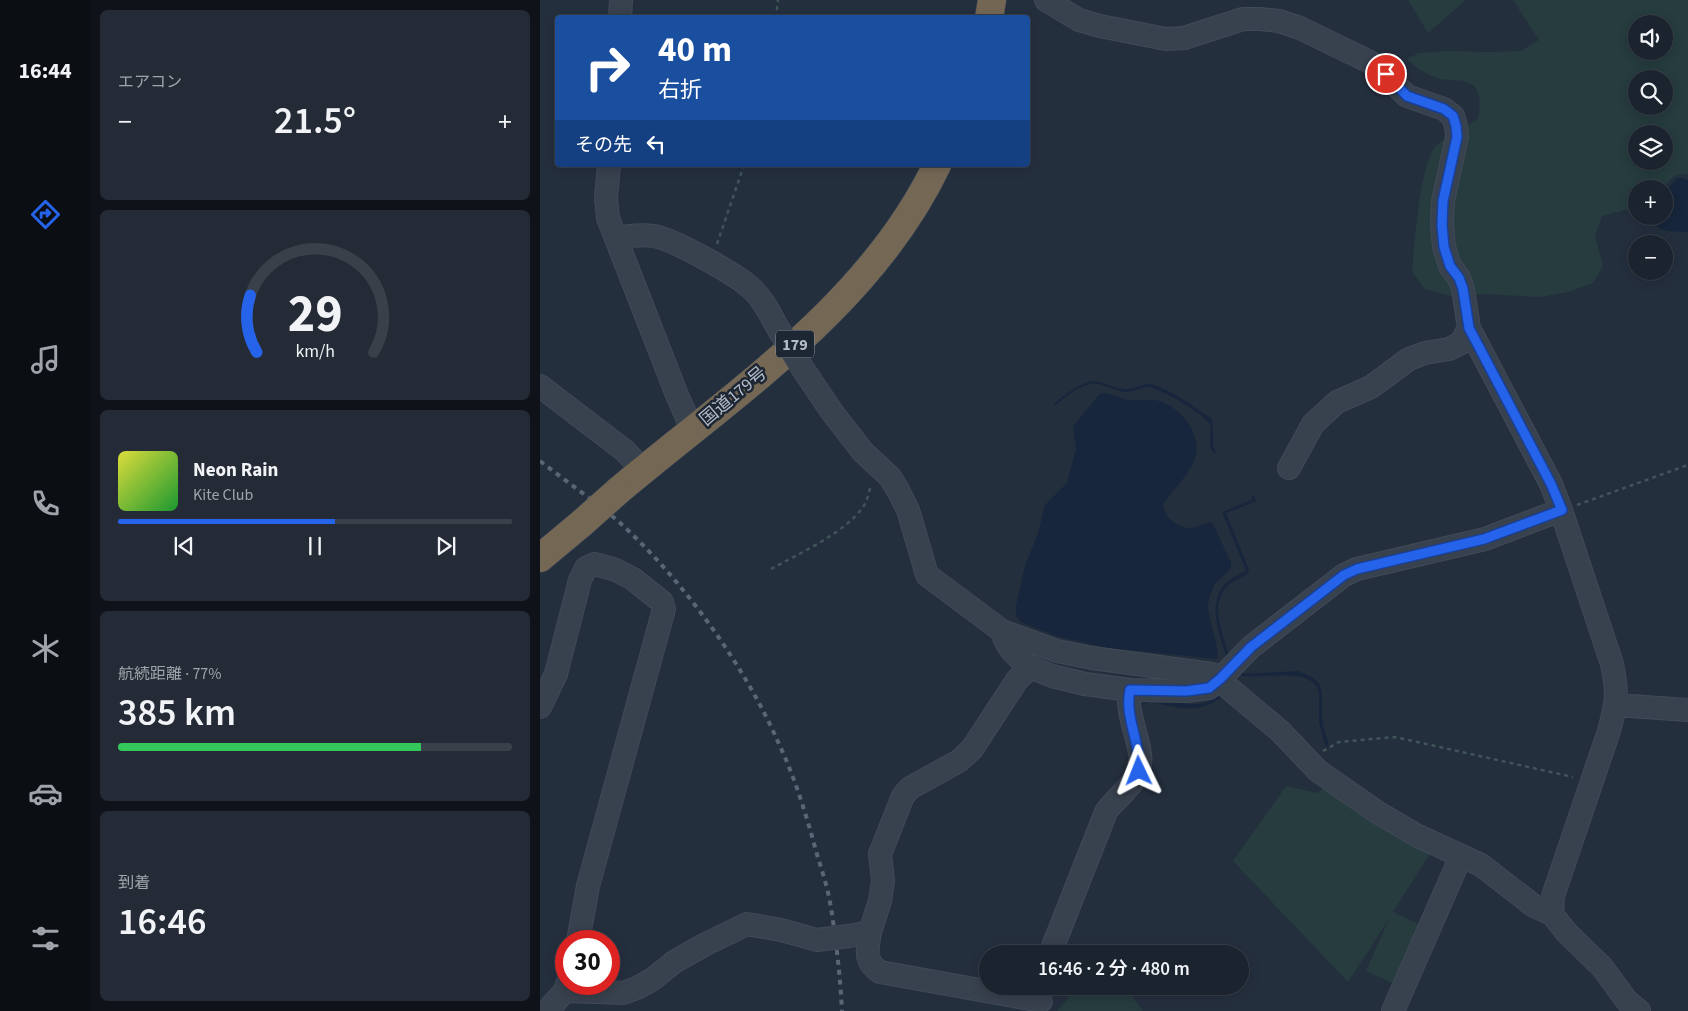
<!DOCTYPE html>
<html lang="ja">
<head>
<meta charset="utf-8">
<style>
  body { margin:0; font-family:"Source Sans 3","Noto Sans JP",sans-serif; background:#242b36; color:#f1f3f6; height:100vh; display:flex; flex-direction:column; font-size:19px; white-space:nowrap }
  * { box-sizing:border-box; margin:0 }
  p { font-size:16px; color:#a0a4aa }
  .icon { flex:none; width:28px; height:28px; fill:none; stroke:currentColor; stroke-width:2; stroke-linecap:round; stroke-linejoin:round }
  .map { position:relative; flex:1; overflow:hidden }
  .panel { display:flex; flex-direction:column; gap:10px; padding:10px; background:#0f1319; width:450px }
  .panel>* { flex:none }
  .top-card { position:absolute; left:15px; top:15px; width:475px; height:152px; border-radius:5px; box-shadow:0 2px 12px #0003,0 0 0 1px #39404a; background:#1a4fa0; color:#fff; overflow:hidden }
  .controls { position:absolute; left:1088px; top:15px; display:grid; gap:10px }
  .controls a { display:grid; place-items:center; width:45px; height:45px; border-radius:50%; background:#1b232e; box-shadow:0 2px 12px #0003,0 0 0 1px #39404a; font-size:25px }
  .speed { position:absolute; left:15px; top:930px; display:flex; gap:10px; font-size:25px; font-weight:700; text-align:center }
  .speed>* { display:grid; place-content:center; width:65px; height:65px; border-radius:50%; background:#1b232e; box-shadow:0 2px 12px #0003,0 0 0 1px #39404a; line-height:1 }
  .speed .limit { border:8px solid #d22; background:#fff; color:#111 }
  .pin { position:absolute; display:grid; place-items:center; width:42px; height:42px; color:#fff; margin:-21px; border:2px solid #fff; border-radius:50%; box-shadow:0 1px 5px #0007 }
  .me { position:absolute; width:55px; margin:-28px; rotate:358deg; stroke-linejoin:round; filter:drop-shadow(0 0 4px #0008) }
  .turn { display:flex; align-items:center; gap:18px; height:105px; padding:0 20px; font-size:22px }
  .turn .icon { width:65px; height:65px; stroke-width:2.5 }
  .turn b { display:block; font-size:35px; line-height:42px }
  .then { display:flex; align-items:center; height:48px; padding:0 20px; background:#0003; gap:10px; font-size:19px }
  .big { font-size:38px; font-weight:600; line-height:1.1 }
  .panel .card { flex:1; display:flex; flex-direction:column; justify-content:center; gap:8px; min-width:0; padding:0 18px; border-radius:8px; background:#242b36 }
  .panel .dial { align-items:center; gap:0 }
  .dial svg { height:130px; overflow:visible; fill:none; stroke:#39404a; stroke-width:7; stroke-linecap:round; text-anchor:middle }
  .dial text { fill:#f1f3f6; stroke:none }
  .song { display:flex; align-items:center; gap:15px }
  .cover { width:60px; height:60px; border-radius:8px; background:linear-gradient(135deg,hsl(60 70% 55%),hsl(130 70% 35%)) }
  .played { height:5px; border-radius:2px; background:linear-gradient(90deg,#2563eb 55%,#39404a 55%) }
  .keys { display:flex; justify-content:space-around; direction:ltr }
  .heat { display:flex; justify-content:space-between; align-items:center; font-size:28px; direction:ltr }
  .charge { height:8px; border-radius:4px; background:linear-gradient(90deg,#34c759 77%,#39404a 0) }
  .trip { position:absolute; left:439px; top:945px; width:270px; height:50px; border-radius:25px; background:#1b232e; box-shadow:0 2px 12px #0003,0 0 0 1px #39404a; font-weight:600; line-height:50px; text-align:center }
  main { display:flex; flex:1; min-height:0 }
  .dock { display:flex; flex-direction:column; width:90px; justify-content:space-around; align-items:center; background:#0b0e12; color:#a0a4aa }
  .dock .icon { width:35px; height:35px }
  .dock .on { color:#2563eb }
  .dock b { font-size:22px; color:#f1f3f6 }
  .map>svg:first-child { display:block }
  .green { fill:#263c3f; fill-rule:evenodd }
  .water { fill:#17263c }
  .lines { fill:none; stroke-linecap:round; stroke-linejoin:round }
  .minor-casing { stroke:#414a57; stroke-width:24 }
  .highway-casing { stroke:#434c59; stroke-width:29 }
  .path { stroke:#3f5557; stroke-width:2.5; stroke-dasharray:4 4; stroke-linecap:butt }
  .minor { stroke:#38414e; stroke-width:22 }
  .highway { stroke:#746855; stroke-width:28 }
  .rail { stroke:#5a6575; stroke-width:4; stroke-dasharray:5 5; stroke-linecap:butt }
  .minor-bridge-casing { stroke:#414a57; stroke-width:24; stroke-linecap:butt }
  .highway-bridge-casing { stroke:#434c59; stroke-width:29; stroke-linecap:butt }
  .minor-bridge { stroke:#38414e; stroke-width:22 }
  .highway-bridge { stroke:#746855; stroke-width:28 }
  .route-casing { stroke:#184099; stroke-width:12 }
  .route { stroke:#2563eb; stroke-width:9 }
  .labels { text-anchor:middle; stroke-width:5; stroke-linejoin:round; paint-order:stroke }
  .shield { fill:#1d2633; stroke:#878f9c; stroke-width:1 }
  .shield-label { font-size:16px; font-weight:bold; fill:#b4bcc9 }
  .street-label { font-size:18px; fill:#b4bcc9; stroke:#1d2633 }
</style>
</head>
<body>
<main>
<nav class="dock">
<b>16:44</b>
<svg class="icon on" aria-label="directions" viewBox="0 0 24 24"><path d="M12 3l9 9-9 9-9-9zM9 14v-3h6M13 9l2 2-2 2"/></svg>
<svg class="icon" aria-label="music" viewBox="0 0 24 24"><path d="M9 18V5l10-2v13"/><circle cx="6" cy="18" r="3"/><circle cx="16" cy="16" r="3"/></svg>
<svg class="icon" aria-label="phone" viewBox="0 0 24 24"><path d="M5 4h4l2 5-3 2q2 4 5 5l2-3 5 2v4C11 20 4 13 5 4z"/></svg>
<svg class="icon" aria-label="climate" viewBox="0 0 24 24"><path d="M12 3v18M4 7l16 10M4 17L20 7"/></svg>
<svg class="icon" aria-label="car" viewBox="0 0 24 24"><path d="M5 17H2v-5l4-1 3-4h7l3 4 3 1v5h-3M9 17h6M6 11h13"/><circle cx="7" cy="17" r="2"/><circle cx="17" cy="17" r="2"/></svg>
<svg class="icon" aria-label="filters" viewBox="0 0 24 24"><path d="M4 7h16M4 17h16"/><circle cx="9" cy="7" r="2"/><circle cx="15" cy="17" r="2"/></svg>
</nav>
<section class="panel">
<div class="card"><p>エアコン</p>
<div class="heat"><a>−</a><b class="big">21.5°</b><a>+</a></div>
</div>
<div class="card dial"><svg viewBox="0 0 100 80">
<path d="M14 69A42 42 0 1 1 86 69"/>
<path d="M14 69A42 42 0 0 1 10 34" stroke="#2563eb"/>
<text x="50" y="56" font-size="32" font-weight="700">29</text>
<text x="50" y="72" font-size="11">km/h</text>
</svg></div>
<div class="card">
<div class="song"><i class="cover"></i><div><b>Neon Rain</b><p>Kite Club</p></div></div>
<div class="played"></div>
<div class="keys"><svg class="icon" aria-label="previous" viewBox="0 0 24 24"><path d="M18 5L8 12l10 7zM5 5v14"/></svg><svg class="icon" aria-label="pause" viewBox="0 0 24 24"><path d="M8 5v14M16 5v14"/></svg><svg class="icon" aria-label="next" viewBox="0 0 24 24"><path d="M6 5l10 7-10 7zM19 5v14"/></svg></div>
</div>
<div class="card"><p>航続距離 · 77%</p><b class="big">385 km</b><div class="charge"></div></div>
<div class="card"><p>到着</p><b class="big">16:46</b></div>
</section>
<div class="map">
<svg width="1148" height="1011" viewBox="0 0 1148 1011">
  <rect width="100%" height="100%" fill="#242f3e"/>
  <path class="green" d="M 868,0 L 926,0 L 888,33 Z
    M 973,0 L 1148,0 L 1148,175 C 1135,171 1130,179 1123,189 L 1096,189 L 1096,207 L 1062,216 L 1055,236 L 1063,266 L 1053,283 L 1028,292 L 1000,297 L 943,294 L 918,298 L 885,289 L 872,272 C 874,248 880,161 896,146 C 907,136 925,127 938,119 C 940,105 943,88 927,82 C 919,79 908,81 900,79 C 887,75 876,68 867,59 L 879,53 L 905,51 L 948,52 L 981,51 L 999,40 ZM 1096,24 L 1124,24 L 1124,51 L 1096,51 ZM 1096,79 L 1124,79 L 1124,106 L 1096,106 ZM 1096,134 L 1124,134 L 1124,161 L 1096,161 Z
    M 787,785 L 892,850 L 853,912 L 887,928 L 861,987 L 826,971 L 849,919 L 808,982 L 693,861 L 746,786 L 778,793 Z
    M 549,986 C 581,986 584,984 603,1011 L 517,1011 L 532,993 Z"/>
  <path class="water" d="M 1137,178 L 1142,178 L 1148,180 L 1148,232 C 1135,231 1113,234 1114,216 L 1124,216 L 1124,194 Z
    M 551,381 C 563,381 572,388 584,389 C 594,390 602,383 610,384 C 626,386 657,409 671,418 L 673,422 L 673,447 L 676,451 L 674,454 C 668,445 670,436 671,426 C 666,415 619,387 607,387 C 599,388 593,392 585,392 C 574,391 562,382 551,384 C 537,387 526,396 516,405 L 514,404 C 525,394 536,386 551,381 Z
    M 563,393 C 572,393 580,399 589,400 C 599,401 610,398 620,401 C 641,408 663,435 655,459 C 650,473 633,490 624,503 C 621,515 638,528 650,528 C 656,528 664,524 669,522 L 673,524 L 691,562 L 691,566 L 689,571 L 675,583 L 669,598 L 668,609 L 678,653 L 677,659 L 568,648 L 516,636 L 481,622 L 476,616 L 476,606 L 484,569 L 498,533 L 505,505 L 527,483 L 536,449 L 533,426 L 559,395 Z
    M 714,495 L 716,501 L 686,513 L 709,570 C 707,577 697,579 691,583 C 667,601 683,635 690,658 L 687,659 C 680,635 666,604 686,583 C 692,577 700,575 706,570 L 682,512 L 712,500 L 712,496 Z
    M 757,671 C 792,681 779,696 783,725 C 784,731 787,738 789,744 L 786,747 C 783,738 780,729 779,720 C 778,709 782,695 776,686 C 763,666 716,682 697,674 L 700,672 L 705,674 Z
    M 682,690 L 688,691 C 668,711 651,711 625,705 C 617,703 610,701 602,705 C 602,729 618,754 610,778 C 597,794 582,809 572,827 C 552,864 537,914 523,954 L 520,954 L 571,822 L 584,805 L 600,702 C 629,690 656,721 682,690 Z"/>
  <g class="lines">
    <defs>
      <path id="minor" d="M 506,0 L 539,20 L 560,26 L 626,39 L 644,38 L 703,19 L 720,19 L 739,21 L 760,28 L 832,63 L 867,96 L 904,109 L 913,116 L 916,126 L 917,137 L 903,201 L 902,225 L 904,247 L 910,266 L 919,278 L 923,289 L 929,328 L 1011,484 L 1021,510 L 1072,664 C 1078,694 1077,701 1069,731 L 1013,896 L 1012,914
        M 80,18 L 81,0
        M 69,165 L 66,198 L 68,218 L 137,395 L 152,429
        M 76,238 C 89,236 101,234 114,236 C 135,240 196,274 212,289 C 224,300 231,316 239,330
        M 263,369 L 292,412 L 323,452 L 350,477 L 359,492 L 368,510 L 387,575 L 462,631 C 466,648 476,656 490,667
        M 0,386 L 85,451 L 103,470
        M 749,468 L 773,424 L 797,402 L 831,387 L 869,359 L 885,353 L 909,349 L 921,343 L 929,328
        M 462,631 L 517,651 L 552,658 L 672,674 L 740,731 L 778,771 L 837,812 L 878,836 L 941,865 L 994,906 L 1012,914 L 1026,932 L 1062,967 L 1087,1001 L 1099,1011
        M 1076,705 L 1148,710
        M 0,707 L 16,674 L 40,580 L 46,568 L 55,564 L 76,570 L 93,579 L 122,602 L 124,609 L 48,886 L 38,941
        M 330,932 C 327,950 324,962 340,972 L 501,1001
        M 309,936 L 330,932 L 340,901 L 343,881 L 340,854 L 363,796 L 370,788 L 419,761 L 432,749 L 477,680 L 490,667 L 512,676 L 545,684 L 590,690 L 646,691 L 669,688 L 680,679 L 711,647 L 804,575 L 817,569 L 945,539 L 1021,510
        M 510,954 L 566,812 C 575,799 591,788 598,773 C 608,752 584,717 590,690
        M 25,991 L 83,993 L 97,988 L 113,979 L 134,962 L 162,946 L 207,924 L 241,930 L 277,940
        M 7,1011 L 25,991 L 27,984
        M 853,1011 L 921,856"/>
      <path id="highway" d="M 449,18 L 452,0
        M 78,491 C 193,394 330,305 397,165
        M 0,558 L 42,523"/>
    </defs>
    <use href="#minor" class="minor-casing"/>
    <use href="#highway" class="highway-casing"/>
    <path class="path" d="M 236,18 L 238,0
      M 177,244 L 204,165
      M 1037,505 L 1148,465
      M 231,569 C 258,554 305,533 323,507 C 327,501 329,492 331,485
      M 783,751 L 799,742 L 855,737 L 1033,777"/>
    <use href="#minor" class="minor"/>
    <use href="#highway" class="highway"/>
    <path class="rail" d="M 0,461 C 26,481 53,500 78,521 C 142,579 204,664 239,744 C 255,778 266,814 276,851 C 281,868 287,885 290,902 C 296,938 300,974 302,1011"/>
    <defs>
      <path id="minor-bridge" d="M 239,330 L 263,369
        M 277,940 L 309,936"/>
      <path id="highway-bridge" d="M 42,523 L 78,491"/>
    </defs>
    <use href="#minor-bridge" class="minor-bridge-casing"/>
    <use href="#highway-bridge" class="highway-bridge-casing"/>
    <use href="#minor-bridge" class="minor-bridge"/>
    <use href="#highway-bridge" class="highway-bridge"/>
  </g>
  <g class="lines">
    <defs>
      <path id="route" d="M 599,771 C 601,742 584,717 590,690 L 646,691 L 669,688 L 680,679 L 711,647 L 804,575 L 817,569 L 944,539 L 1022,510 L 1011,484 L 929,328 L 923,289 L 919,278 L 910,266 L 904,247 L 902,225 L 903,201 L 917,137 L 916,126 L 913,116 L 904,109 L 867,96 L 846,74"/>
    </defs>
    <use href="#route" class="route-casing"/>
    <use href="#route" class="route"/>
  </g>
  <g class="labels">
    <rect class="shield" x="236" y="330.5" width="38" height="27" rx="4"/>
    <g class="shield-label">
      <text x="255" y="350">179</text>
    </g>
    <g class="street-label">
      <text transform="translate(193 396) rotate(-40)" y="6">国道179号</text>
    </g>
  </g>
</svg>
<div class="controls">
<a><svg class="icon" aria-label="sound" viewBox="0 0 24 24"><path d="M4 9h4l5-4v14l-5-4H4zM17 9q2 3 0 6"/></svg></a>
<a><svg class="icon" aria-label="search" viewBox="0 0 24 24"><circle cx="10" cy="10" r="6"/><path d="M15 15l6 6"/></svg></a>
<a><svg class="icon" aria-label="layers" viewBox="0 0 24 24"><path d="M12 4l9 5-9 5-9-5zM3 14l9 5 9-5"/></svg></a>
<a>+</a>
<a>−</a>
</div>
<div class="speed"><div class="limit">30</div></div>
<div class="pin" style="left:846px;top:74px;background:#d93025"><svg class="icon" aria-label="arrive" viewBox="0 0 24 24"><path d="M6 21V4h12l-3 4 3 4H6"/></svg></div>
<svg class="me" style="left:599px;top:771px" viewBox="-20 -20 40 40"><path d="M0-17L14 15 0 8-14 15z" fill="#2563eb" stroke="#fff" stroke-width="4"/></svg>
<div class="trip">16:46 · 2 分 · 480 m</div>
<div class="top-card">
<div class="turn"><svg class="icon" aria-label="right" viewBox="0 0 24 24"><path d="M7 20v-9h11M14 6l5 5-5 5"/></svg><div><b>40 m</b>右折</div></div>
<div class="then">その先<svg class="icon" aria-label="left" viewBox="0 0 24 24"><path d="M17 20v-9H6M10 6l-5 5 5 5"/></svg></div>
</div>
</div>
</main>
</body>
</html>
